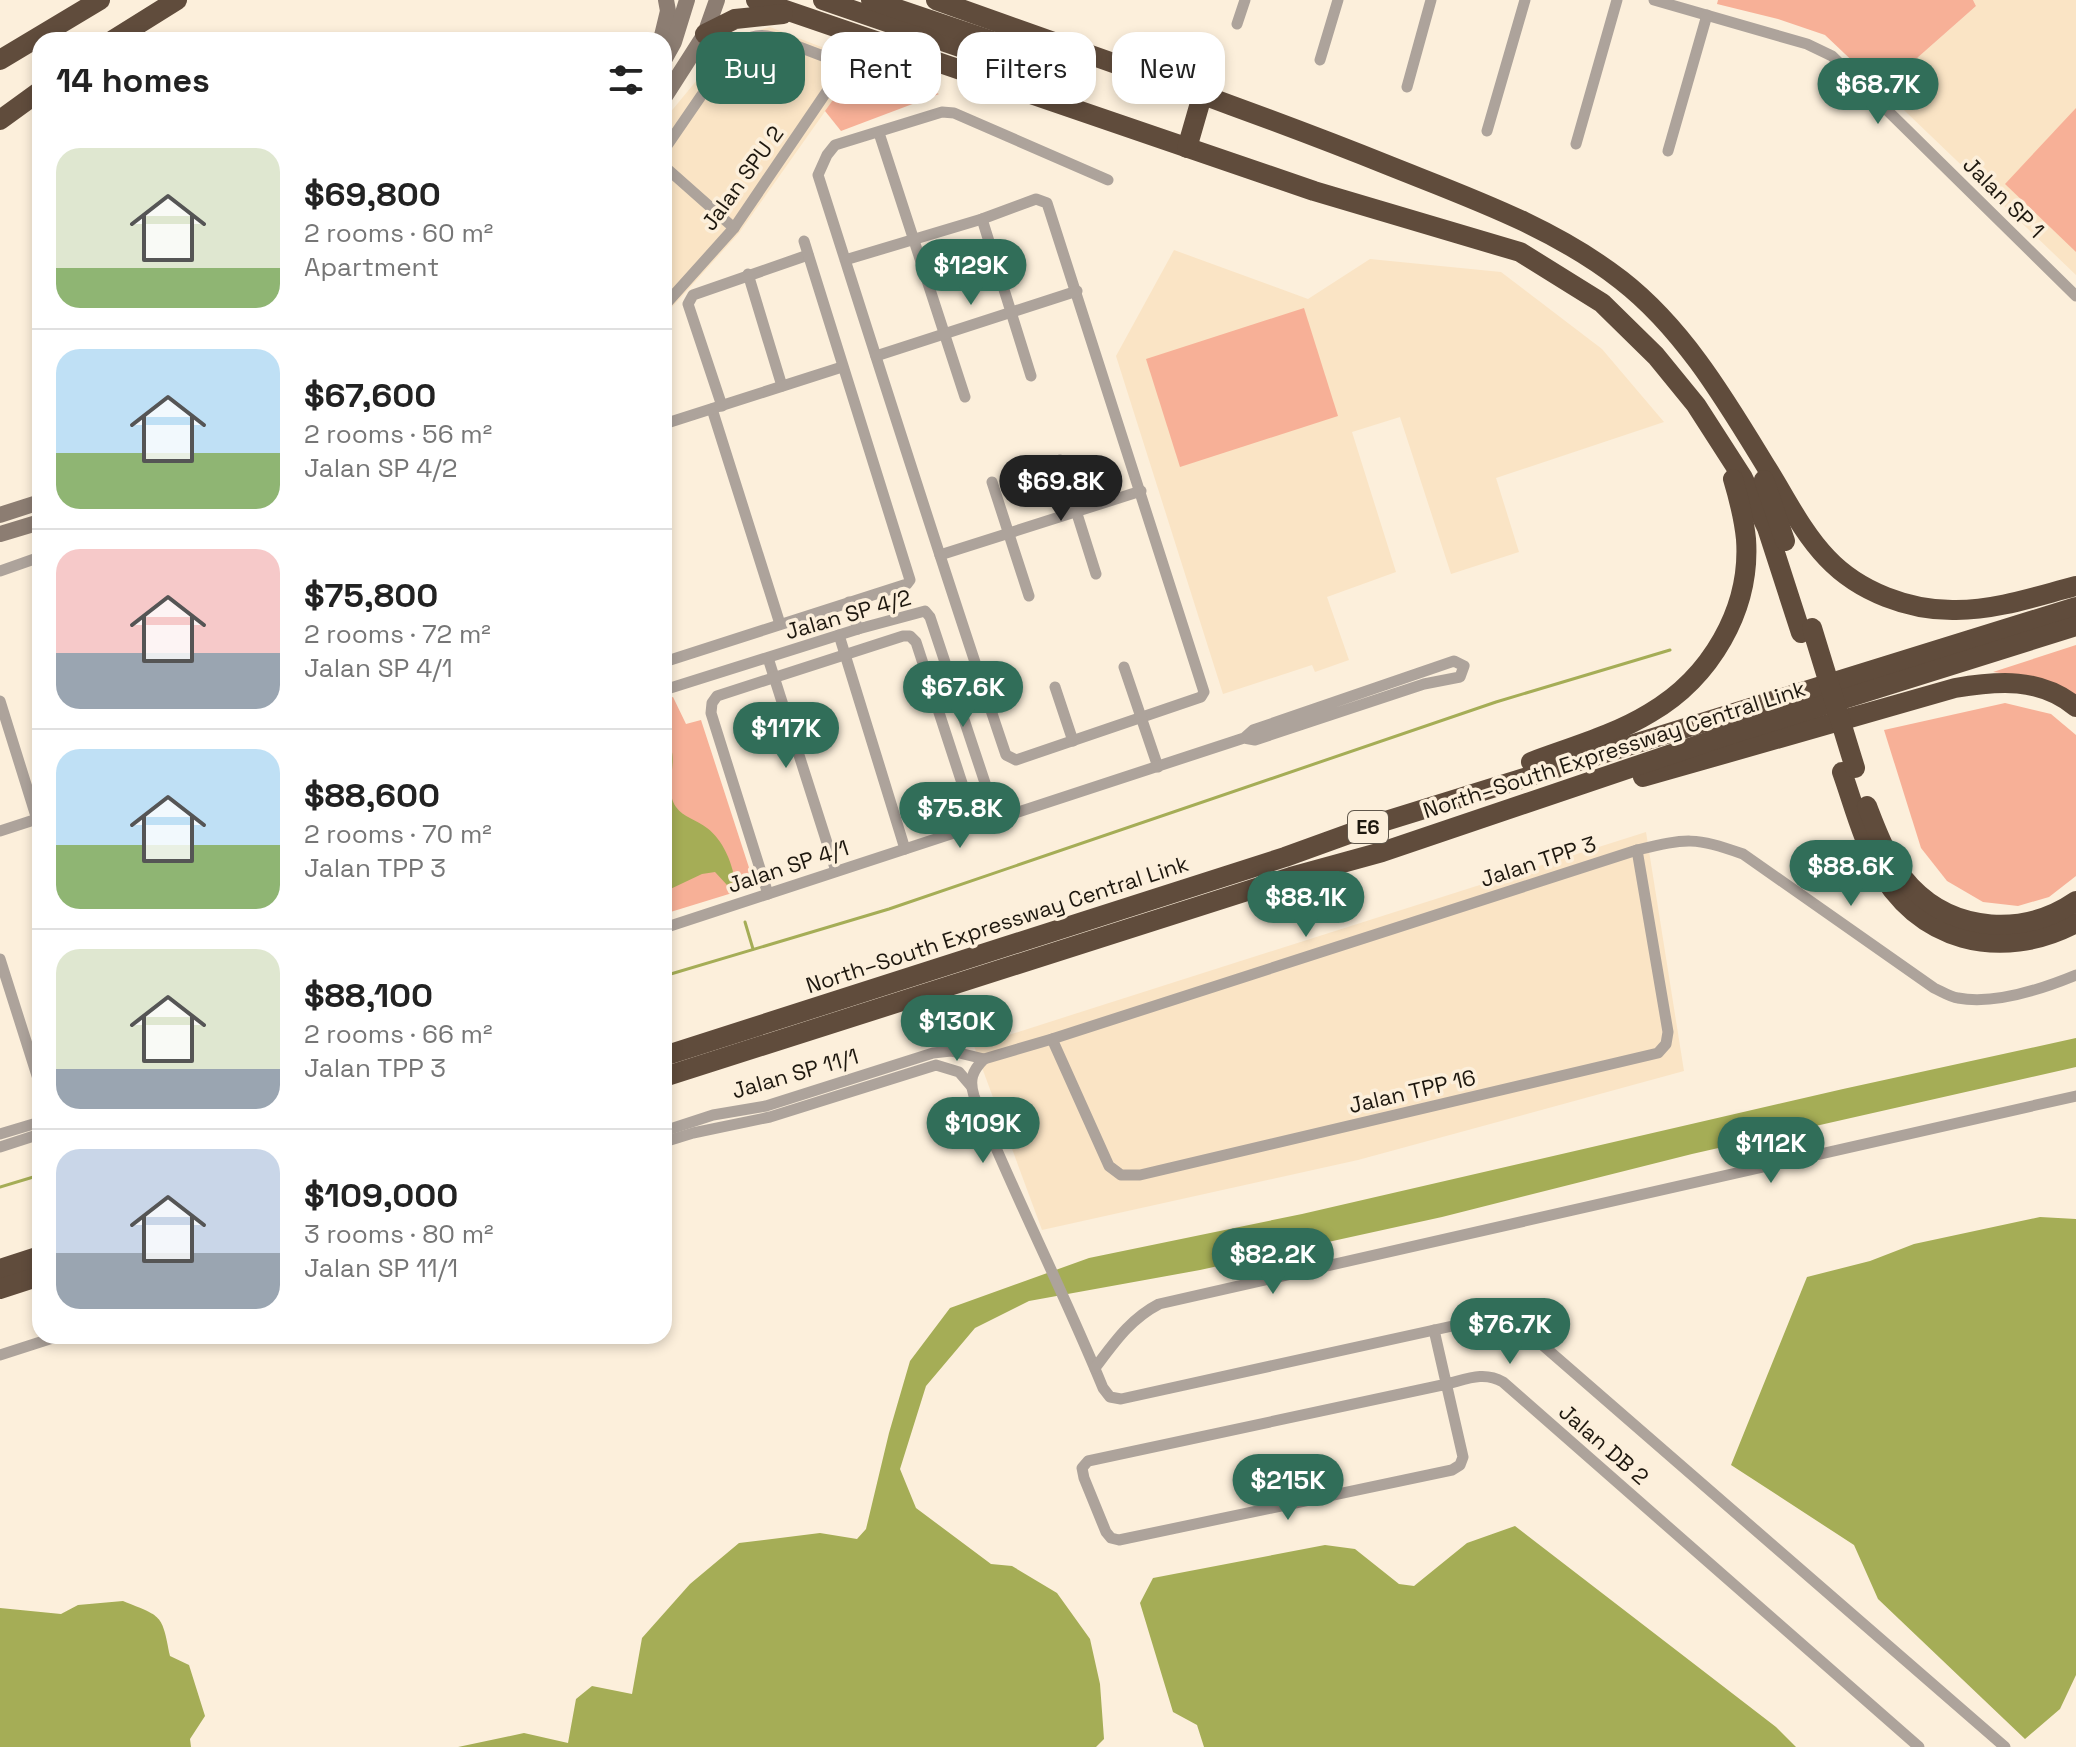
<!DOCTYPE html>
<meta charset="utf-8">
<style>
:root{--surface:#fff;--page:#f6f6f6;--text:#222;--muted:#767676;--line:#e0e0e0;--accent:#316e59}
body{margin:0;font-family:"Space Grotesk",sans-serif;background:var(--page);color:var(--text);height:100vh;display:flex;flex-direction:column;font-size:30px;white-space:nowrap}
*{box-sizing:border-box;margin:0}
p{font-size:26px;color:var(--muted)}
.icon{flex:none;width:44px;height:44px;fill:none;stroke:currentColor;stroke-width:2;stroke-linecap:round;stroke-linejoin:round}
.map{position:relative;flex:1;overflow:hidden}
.panel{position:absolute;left:32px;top:32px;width:640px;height:1312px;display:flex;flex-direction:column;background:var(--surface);border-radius:24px;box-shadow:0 4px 12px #0003}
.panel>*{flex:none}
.hud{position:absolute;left:696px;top:32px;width:760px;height:72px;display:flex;gap:16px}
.price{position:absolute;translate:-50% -68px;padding:0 18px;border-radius:28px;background:var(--accent);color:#fff;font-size:26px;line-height:52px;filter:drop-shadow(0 2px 4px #0008)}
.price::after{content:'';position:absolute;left:50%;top:48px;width:24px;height:18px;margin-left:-12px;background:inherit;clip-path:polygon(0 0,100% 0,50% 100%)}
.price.current{background:#222;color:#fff}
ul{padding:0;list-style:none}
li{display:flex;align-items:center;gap:24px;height:200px;padding:0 24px}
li+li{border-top:2px solid var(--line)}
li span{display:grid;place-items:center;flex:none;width:224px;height:160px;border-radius:24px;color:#555}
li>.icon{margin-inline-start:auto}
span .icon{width:96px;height:96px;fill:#fffc;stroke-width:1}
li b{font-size:34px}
h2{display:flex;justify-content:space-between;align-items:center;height:96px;padding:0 24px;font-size:34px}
.pill{padding:0 28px;border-radius:24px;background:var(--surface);box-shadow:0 4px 12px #0003;font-size:28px;line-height:72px}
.pill.current{background:var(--accent);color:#fff}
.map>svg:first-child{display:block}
.built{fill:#fae4c5}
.green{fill:#f7b097}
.water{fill:#a5ad56}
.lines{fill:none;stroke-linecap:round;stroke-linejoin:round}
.stream{stroke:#a5ad56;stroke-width:3}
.street{stroke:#ada39b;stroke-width:11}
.secondary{stroke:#8c7d72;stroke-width:16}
.highway{stroke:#604c3c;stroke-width:20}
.highway-bridge{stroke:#604c3c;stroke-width:20}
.labels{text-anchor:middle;stroke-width:7;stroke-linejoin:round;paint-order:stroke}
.shield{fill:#fcefdb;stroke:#61584c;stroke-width:2}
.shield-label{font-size:20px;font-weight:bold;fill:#1e180f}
.street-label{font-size:22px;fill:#1e180f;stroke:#fcefdb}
</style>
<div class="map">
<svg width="2076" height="1747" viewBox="0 0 2076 1747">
<rect width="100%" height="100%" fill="#fcefdb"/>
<g class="built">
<path d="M1973 0H2076V275L1882 89 1976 6Z"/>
<path d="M770 27 860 62 739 233 664 316V120L720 52 739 36Z"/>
<path d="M1174 250 1308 299 1370 259 1501 272 1602 349 1664 422 1496 478 1519 552 1451 574 1400 417 1352 432 1396 572 1327 597 1349 660 1315 672 1312 665 1223 694 1116 356Z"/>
<path d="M1646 832 1684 1071 1358 1160 1042 1230 974 1046Z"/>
</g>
<g class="green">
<path d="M1718 0H1973L1976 6 1882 89 1825 35 1778 19 1717 4Z"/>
<path d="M860 62 939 94 841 131 825 111Z"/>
<path d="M2076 108V252L2005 184Z"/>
<path d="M1304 308 1338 416 1180 467 1146 359Z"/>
<path d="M2076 645V695L2037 678 1993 672Z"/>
<path d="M673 697 686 724 701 720 755 886 664 914V700Z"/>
<path d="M2005 703 2051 714 2076 735V876L2049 897 2018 906 1983 902 1947 881 1921 848 1884 730Z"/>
</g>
<g class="water">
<path d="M664 736C684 757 661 785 676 807 683 817 697 820 707 828 723 840 732 862 735 881L727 885 715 872 702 874 664 892Z"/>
<path d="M2076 1038V1067L1692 1154 1442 1217 1200 1270 1029 1301 975 1328 926 1386 900 1469 916 1508 991 1564 1012 1566 1057 1593 1090 1639 1100 1684 1104 1739 1096 1747H458L524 1733 568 1743 576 1699 592 1686 632 1694 642 1638 690 1584 739 1543 820 1533 857 1539 866 1529 889 1433 910 1361 950 1308 1089 1258 1302 1214 1843 1089Z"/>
<path d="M2040 1217 2076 1219V1675L2060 1709 2025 1739 1878 1599 1854 1545 1731 1465 1807 1277 1870 1261 1914 1244Z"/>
<path d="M1515 1526 1776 1727 1796 1747H1204L1197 1725 1173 1712 1140 1603 1153 1578 1325 1545 1355 1549 1399 1584 1414 1586 1467 1543Z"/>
<path d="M123 1601C162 1617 162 1613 170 1656L189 1665 205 1716 190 1739 191 1747H0V1608L61 1614 78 1605Z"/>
</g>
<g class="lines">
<g class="stream">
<path d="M745 922 753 949"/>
<path d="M664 976 889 909 1496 702 1670 650"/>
<path d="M0 1187 40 1175"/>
</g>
<g class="street">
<path d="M1654 0 1807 44 1832 56 2076 296"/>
<path d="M1237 24 1245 0"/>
<path d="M1320 60 1338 0"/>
<path d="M1407 87 1431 0"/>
<path d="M1487 131 1525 0"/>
<path d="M879 133 965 397"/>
<path d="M1576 144 1617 0"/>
<path d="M664 150 734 48C747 37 756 33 773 37L836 61 841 65 840 72 734 228 664 306"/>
<path d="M1668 151 1707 15"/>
<path d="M664 166 734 228"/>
<path d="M982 219 1031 376"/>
<path d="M845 260 982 219 1036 199 1047 203 1204 692 1201 697 1016 760 1006 755C941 563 880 369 818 175L827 155 835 145 942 112 954 113 1108 180"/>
<path d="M748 274 782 386"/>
<path d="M876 356 1077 291"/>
<path d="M722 406 688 304 693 295 808 255"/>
<path d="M712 409 780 624"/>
<path d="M664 424 842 367"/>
<path d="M1060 460 1096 574"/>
<path d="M992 482 1029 596"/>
<path d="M940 555 1141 491"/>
<path d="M0 571 40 557"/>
<path d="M849 602 858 629"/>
<path d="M839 635 905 849"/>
<path d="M768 658 836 871"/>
<path d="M664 662 907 584 910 580 804 241"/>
<path d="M1124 667 1158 767"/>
<path d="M950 678 977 668"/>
<path d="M1055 687 1073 741"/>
<path d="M664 690 858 629 925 611 930 617 997 819"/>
<path d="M0 701 40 829"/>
<path d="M0 831 40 818"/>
<path d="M768 894 711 713 712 703 717 696 903 636H910L916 642 976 826"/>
<path d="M664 928 1244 738 1255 740 1424 684 1460 677 1464 666 1454 661 1253 730 1244 738"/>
<path d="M0 959 40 1085"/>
<path d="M1052 1039 1109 1166 1121 1175H1140L1658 1053 1666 1044 1668 1032 1637 850"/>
<path d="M984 1059C972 1071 969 1080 974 1096 1014 1195 1063 1290 1103 1388L1110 1397 1121 1399 1498 1316 1517 1323 2005 1747"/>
<path d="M664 1131 713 1115 766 1106 933 1053 951 1051 984 1059 1052 1039 1637 850C1688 838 1694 837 1743 854L1934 988C1941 991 1950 997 1958 998 1995 1005 2042 989 2076 975"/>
<path d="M0 1134 40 1122"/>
<path d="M664 1142 693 1133 770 1117 936 1065 959 1072 971 1086"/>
<path d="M0 1147 40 1134"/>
<path d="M1434 1330 1463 1457 1460 1465 1452 1470 1119 1540 1111 1538 1106 1532 1084 1478 1082 1468 1088 1461 1447 1384C1467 1379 1484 1371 1503 1382L1919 1747"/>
<path d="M0 1355 59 1336"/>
<path d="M1095 1368C1114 1343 1130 1319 1159 1304L2076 1096"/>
</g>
<g class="secondary">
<path d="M661 40 668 11 666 0"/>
<path d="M664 60 674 42 687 0"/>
<path d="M664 98 705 34 717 0"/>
<path d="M0 515 40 502"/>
<path d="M0 534 40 522"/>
</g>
<g class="highway">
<path d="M756 0 1314 191 1520 252 1602 303 1656 356 1696 405 1743 478 1767 528 1801 633"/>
<path d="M823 0 989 57 1041 88"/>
<path d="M871 0 995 42 1052 51"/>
<path d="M936 0C1088 55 1241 106 1390 166 1470 198 1553 227 1621 280 1684 329 1726 401 1767 468 1786 498 1802 532 1827 558 1859 592 1910 611 1956 610 1997 610 2037 596 2076 586"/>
<path d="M705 34 735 19 783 14"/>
<path d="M113 40 177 0"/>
<path d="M0 60 100 0"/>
<path d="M0 120 40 91"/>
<path d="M1187 148 1202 96"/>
<path d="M1764 480 1785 541"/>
<path d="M1531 762C1571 747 1614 735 1650 713 1710 678 1751 610 1746 539 1744 519 1739 499 1733 479"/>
<path d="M1842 772C1853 803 1861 835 1876 864 1916 942 2001 963 2076 923"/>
<path d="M1643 777 1955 688C1997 681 2040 677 2076 707"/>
<path d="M1867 806C1878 835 1889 864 1911 887 1955 933 2025 936 2076 901"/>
<path d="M664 1056 1285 857 1379 823 2076 607"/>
<path d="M664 1077 1291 877 1382 852 1719 738 2076 626"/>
<path d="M0 1269 40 1256"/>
<path d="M0 1289 40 1276"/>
</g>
<path class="highway-bridge" d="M1812 628 1855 768"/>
</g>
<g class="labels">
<rect class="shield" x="1348" y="811" width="40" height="32" rx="6"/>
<g class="shield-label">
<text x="1368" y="834">E6</text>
</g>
<g class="street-label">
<text transform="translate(742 178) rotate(-54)" y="8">Jalan SPU 2</text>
<text transform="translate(2004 197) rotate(45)" y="8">Jalan SP 1</text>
<text transform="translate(848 614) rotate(-16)" y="8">Jalan SP 4/2</text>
<text transform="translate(1614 749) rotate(-18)" y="8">North–South Expressway Central Link</text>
<text transform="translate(1538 861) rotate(-18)" y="8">Jalan TPP 3</text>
<text transform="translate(788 866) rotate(-18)" y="8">Jalan SP 4/1</text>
<text transform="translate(997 924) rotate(-18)" y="8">North–South Expressway Central Link</text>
<text transform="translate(795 1073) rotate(-16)" y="8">Jalan SP 11/1</text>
<text transform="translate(1412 1091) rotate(-13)" y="8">Jalan TPP 16</text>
<text transform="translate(1604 1444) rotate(41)" y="8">Jalan DB 2</text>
</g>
</g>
</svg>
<b class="price" style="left:1878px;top:126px">$68.7K</b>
<b class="price" style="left:971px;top:307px">$129K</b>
<b class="price current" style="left:1061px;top:523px">$69.8K</b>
<b class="price" style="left:963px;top:729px">$67.6K</b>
<b class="price" style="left:786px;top:770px">$117K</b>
<b class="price" style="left:960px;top:850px">$75.8K</b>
<b class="price" style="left:1851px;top:908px">$88.6K</b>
<b class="price" style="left:1306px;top:939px">$88.1K</b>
<b class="price" style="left:957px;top:1063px">$130K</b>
<b class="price" style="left:983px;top:1165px">$109K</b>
<b class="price" style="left:1771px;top:1185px">$112K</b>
<b class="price" style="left:1273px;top:1296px">$82.2K</b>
<b class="price" style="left:1510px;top:1366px">$76.7K</b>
<b class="price" style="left:1288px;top:1522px">$215K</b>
<div class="hud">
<a class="pill current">Buy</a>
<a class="pill">Rent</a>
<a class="pill">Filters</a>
<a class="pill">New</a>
</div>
<section class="panel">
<h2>14 homes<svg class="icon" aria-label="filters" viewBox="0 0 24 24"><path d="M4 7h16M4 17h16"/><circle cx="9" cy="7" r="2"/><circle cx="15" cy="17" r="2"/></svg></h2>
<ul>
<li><span style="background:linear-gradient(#dfe7d0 75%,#8fb573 0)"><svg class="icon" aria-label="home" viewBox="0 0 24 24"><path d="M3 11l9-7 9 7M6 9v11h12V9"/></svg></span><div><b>$69,800</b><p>2 rooms · 60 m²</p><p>Apartment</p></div></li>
<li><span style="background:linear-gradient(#bfe0f5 65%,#8fb573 0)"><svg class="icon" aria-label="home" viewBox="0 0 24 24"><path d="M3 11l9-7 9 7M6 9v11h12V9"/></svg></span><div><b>$67,600</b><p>2 rooms · 56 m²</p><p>Jalan SP 4/2</p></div></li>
<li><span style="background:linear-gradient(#f6c9c9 65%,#9aa5b1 0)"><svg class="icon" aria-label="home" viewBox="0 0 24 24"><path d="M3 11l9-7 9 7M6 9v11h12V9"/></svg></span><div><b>$75,800</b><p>2 rooms · 72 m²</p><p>Jalan SP 4/1</p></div></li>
<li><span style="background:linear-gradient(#bfe0f5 60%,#8fb573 0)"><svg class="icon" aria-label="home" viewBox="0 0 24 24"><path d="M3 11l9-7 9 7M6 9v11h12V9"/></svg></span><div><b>$88,600</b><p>2 rooms · 70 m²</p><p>Jalan TPP 3</p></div></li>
<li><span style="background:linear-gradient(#dfe7d0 75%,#9aa5b1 0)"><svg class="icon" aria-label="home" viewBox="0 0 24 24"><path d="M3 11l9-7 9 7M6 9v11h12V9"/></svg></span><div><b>$88,100</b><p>2 rooms · 66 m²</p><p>Jalan TPP 3</p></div></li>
<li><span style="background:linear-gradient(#c9d6e8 65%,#9aa5b1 0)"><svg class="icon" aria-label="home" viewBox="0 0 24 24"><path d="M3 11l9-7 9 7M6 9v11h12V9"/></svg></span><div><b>$109,000</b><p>3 rooms · 80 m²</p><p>Jalan SP 11/1</p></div></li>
</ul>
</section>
</div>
